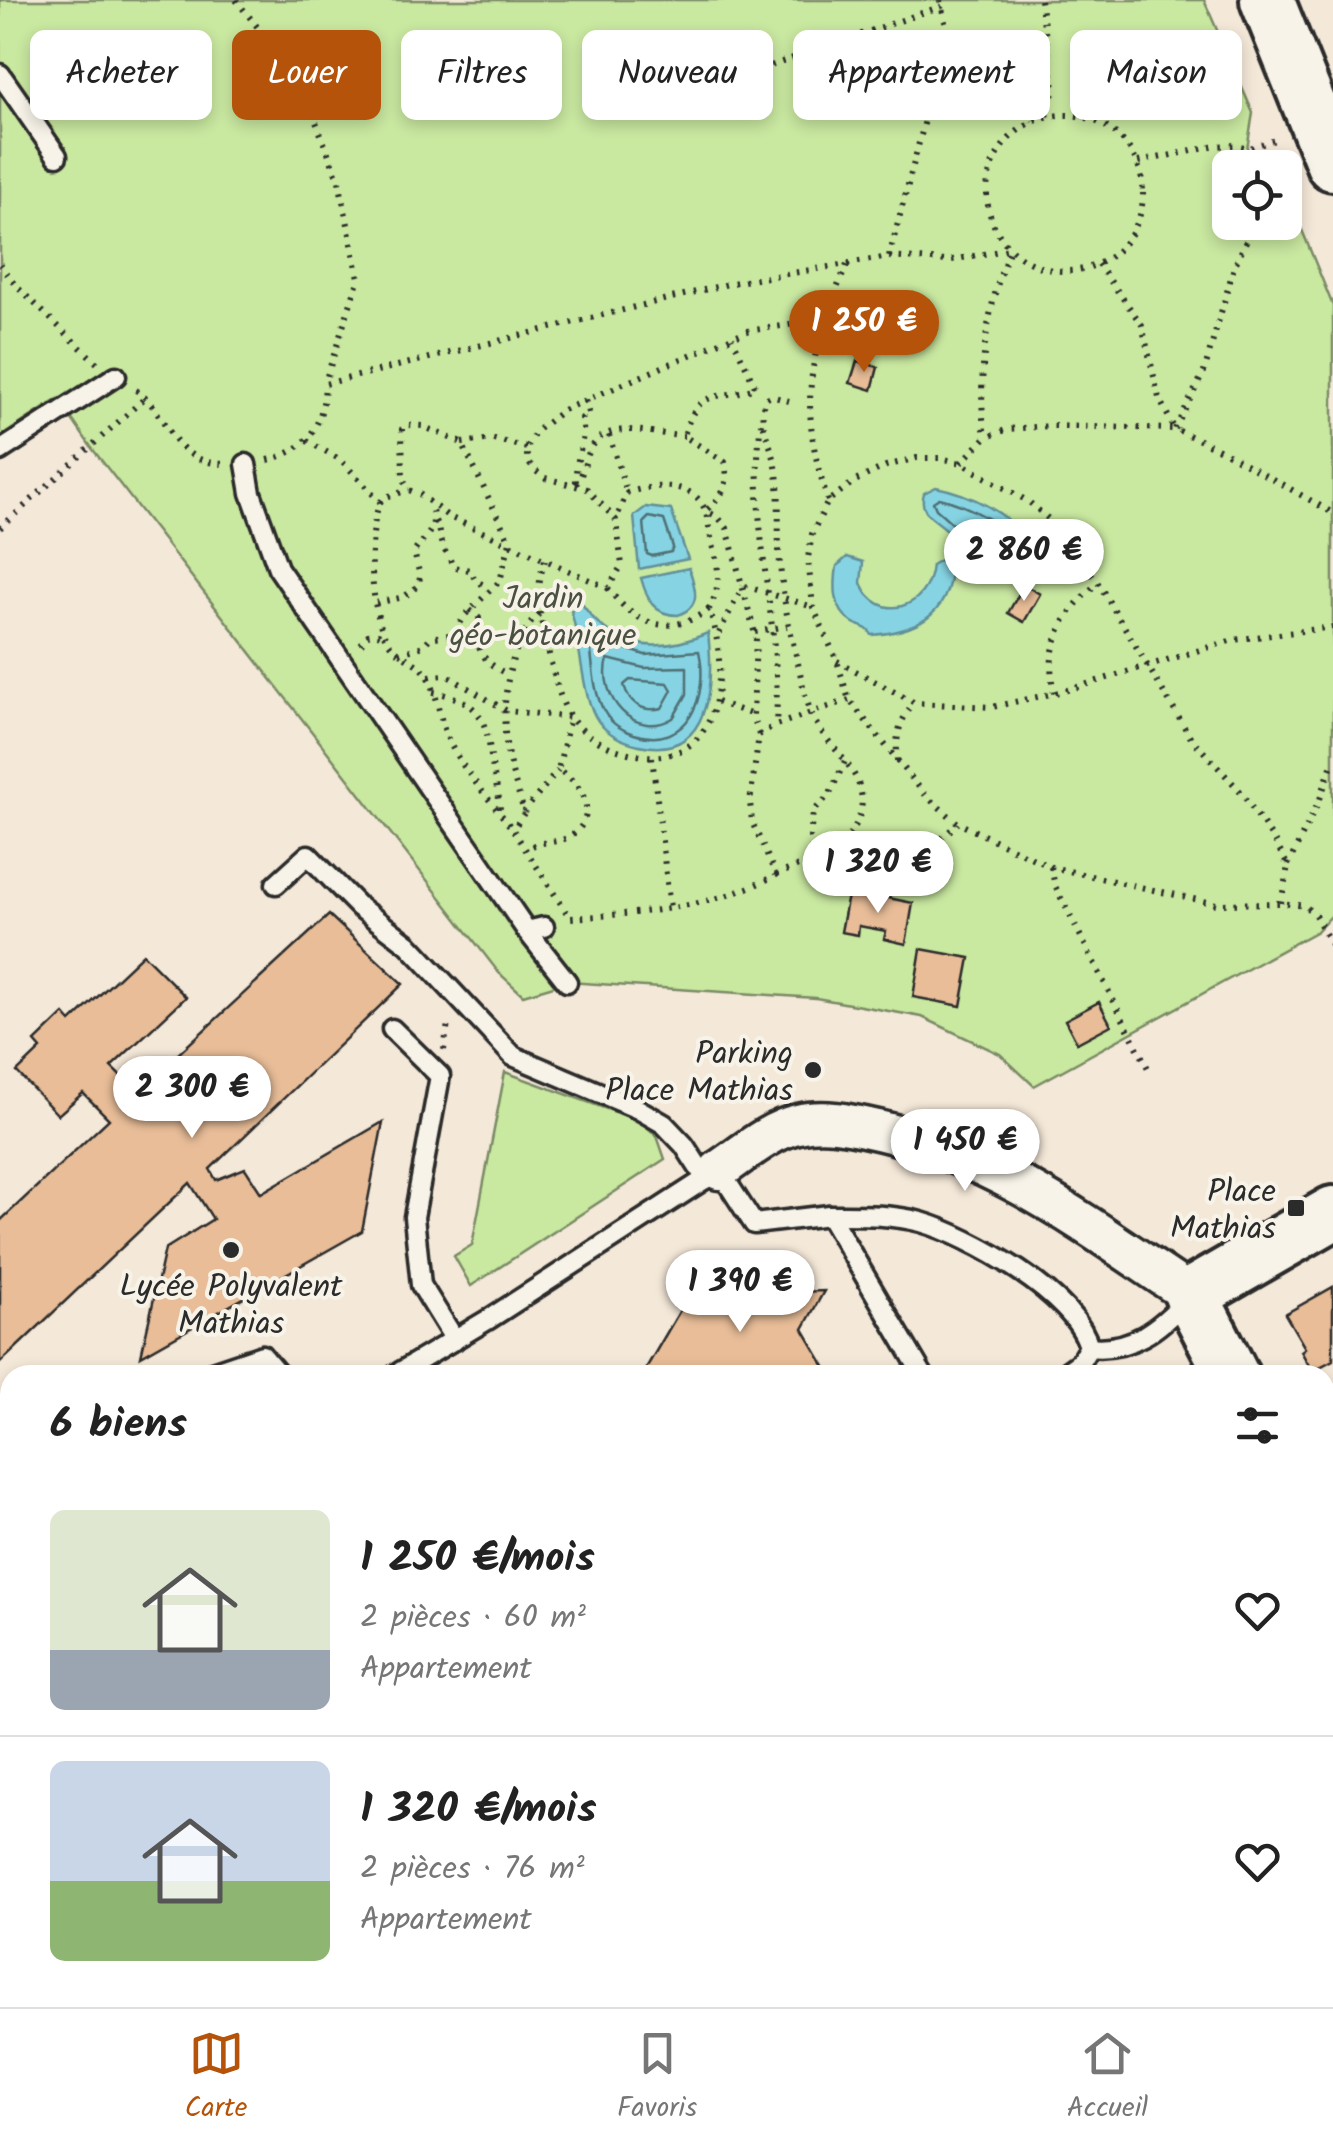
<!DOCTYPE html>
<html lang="fr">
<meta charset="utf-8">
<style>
:root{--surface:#fff;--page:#f6f6f6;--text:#222;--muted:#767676;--line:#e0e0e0;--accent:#b45309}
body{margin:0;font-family:Kalam,sans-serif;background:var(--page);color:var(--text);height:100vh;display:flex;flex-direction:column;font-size:38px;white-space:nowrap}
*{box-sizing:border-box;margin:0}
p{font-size:32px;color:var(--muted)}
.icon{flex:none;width:55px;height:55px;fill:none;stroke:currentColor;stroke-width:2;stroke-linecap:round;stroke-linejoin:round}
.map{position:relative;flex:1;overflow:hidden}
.sheet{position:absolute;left:0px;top:1365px;width:1335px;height:642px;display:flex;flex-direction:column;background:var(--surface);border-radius:30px 30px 0 0;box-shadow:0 5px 15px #0003}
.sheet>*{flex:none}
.hud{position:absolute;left:30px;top:30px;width:1275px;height:90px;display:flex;gap:20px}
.tools{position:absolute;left:1212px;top:150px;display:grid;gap:20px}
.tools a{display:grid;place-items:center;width:90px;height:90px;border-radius:15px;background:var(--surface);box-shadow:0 5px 15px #0003;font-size:50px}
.price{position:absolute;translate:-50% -85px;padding:0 22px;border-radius:35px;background:#fff;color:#222;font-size:32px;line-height:65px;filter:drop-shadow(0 2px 5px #0008)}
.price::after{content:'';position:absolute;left:50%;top:60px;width:30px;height:22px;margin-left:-15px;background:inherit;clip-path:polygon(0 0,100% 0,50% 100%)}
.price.active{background:var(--accent);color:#fff}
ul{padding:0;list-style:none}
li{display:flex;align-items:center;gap:30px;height:250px;padding:0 50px}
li+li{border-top:2px solid var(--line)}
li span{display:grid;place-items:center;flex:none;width:280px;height:200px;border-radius:15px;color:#555}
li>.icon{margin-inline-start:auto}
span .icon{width:120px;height:120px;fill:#fffc;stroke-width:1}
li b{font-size:42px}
h2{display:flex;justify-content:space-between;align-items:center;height:120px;padding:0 50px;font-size:42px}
.pill{padding:0 35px;border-radius:15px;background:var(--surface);box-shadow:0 5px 15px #0003;font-size:35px;line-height:90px}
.pill.active{background:var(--accent);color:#fff}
.tabs{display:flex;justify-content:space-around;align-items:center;height:140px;border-top:2px solid var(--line);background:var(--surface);font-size:28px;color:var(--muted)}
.tabs a{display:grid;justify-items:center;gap:5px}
.tabs .active{color:var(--accent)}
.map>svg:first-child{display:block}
.green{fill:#c9e8a0;stroke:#7a8a66;stroke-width:2.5}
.water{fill:#86d4e3;stroke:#629099;stroke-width:2.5}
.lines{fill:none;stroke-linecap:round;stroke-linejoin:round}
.shore{stroke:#4f6f75;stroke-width:2.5}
.building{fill:#e8bd98;stroke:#2b2b2b;stroke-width:2.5}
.lane-casing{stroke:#2b2b2b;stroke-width:25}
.street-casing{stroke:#2b2b2b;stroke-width:45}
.secondary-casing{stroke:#2b2b2b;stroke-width:60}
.path{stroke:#2b2b2b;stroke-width:6;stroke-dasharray:2.5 8;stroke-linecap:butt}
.lane{stroke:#f7f3e8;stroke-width:18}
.street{stroke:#f7f3e8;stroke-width:38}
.secondary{stroke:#f7f3e8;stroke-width:52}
.poi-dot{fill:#2b2b2b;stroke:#f7f3e8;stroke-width:4}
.labels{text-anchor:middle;stroke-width:8;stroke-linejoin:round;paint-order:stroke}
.park-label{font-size:32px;fill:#4b5142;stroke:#f7f3e8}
.poi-label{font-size:32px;fill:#2b2b2b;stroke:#f7f3e8;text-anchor:end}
</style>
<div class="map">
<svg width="1333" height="2007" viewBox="0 0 1333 2007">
<rect width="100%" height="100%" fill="#f4e8d8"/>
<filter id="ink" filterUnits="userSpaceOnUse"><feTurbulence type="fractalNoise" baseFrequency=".01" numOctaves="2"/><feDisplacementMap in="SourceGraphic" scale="20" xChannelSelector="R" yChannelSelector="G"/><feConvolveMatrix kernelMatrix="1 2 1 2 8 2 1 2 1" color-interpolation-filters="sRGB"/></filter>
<g filter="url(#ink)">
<g class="green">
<path d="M0 0H1204L1253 113 1247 149 1255 167 1230 168V222H1285V204L1291 203 1333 306V914L1317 931 1034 1086 1000 1054 922 1017 816 998 567 982 523 995 499 973 91 447 58 399 0 437Z"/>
<path d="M505 1072 640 1121 657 1136 665 1159 471 1286 454 1256 472 1245Z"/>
<path d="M10 1452V1575L0 1558V1455Z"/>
<path d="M0 1610 10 1627V1906L0 1911Z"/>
</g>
<g class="water">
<path d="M936 487C971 494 1008 513 1029 541L1026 556C1000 574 966 551 948 531 935 518 918 514 924 493Z"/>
<path d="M646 507 671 510 688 559 639 569 634 516Z"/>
<path d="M847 557 863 562 861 583C878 623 928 611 932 565L944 558 951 568C949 618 912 632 872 635 867 626 861 628 852 622 833 610 834 586 837 566Z"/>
<path d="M689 568C696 589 702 606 678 615 653 615 647 599 641 578Z"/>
<path d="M582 604C614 651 659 654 708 633 714 683 711 761 639 745 621 741 604 733 595 716 581 689 581 643 571 611Z"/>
</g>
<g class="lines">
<g class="shore">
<path d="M939 498C961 503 1014 526 1018 549 989 566 956 525 936 509L933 502Z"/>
<path d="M649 517 664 520 673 547 671 552 652 556 647 554 644 522Z"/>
<path d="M593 638 645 655 699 651C709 695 689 751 634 734 622 730 610 723 604 711 593 691 593 665 590 643Z"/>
<path d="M608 659 644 668 687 667V694L673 718C635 741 597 697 608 659Z"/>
<path d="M630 680 668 683 672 690 662 708C642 713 629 703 624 685Z"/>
</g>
</g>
<g class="building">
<path d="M857 361 878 367 872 390 850 383Z"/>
<path d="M1024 585 1040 594 1024 622 1008 613Z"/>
<path d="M849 890 913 903 906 944 884 939 886 931 859 926 858 935 841 932Z"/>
<path d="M329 915 403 984 210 1169 216 1180 245 1168 261 1193 383 1122 362 1231 141 1356 165 1249 213 1219 190 1183 0 1363V1221L109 1119 83 1093 58 1115 17 1072 41 1049 35 1042 64 1014 71 1022 143 954 186 997 111 1067 137 1092Z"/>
<path d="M921 949 970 958 961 1006 913 997Z"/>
<path d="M1099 1002 1111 1025 1077 1043 1065 1020Z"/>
<path d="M757 1285 760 1293 824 1291 803 1329 830 1375H642L693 1288Z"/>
<path d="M1333 1287V1360L1312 1371 1301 1351 1305 1348 1285 1314Z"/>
<path d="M1325 1821 1333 1835V1878L1325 1861Z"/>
<path d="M10 1961V1998H85L69 2007H0V1967Z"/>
<path d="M90 1998H282L287 2006 96 2007Z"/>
<path d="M601 1998H665L670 2007H606Z"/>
<path d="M665 1998H680L685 2007H670Z"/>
<path d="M726 1998H776L779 2002 770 2007H709Z"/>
<path d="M959 1998H972L978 2007H942Z"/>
<path d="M972 1998H1031L1037 2007H978Z"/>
<path d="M1031 1998H1065L1049 2007H1037Z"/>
<path d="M1133 1998H1156L1162 2007H1129L1126 2002Z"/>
<path d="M1305 1998H1324L1327 2007H1297L1295 2002Z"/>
</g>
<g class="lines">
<defs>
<g id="lane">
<path d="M0 74 57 156"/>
<path d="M0 451 116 376"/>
<path d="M246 464 251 493 278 568 527 931 544 927"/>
<path d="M276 884 308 855 358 906 408 944 513 1056 638 1109 664 1124 684 1145 706 1179"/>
<path d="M527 931 567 982"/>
<path d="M392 1029 440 1076 414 1217 421 1285 455 1340"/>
<path d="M829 1215C859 1215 891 1214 921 1222 970 1236 1076 1295 1089 1347L1080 1362 1062 1375"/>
<path d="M1089 1347C1131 1352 1160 1328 1187 1299"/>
<path d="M203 1375 262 1355 279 1375"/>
<path d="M395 1375 489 1319 719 1170 754 1224 829 1215 923 1375"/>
<path d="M0 1442 10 1438"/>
<path d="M0 1578 10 1595"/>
<path d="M1325 1892 1333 1923"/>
<path d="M0 1925 10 1919"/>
<path d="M387 2007 404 1998"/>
</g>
<path id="street" d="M719 1170C743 1154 770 1130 798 1124 826 1117 855 1125 882 1131 1002 1159 1090 1228 1191 1295"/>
<g id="secondary">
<path d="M1267 0 1333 164"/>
<path d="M1232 1375 1191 1295 1333 1213"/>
<path d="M1325 1489 1333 1504"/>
<path d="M1325 1552 1333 1568"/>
<path d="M1325 1691 1333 1684"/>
<path d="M821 2007 837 1998"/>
</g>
</defs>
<use href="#lane" class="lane-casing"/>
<use href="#street" class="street-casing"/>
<use href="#secondary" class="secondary-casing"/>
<g class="path">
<path d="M236 0 285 62 313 114 339 181 359 278 325 382"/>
<path d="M940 0 950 44 1017 103 1031 122"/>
<path d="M1040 0 1054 88 1047 117"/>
<path d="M702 90 942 6 947 0"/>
<circle cx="1065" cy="193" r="78"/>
<path d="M1138 162 1216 146 1234 145 1247 149 1278 139"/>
<path d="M889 257 936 78 950 44"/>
<path d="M0 264 15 285 97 363"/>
<path d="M1098 264 1142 325 1159 398 1174 428"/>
<path d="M136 390C171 415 169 463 226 464"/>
<path d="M761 423C747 527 782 622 776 725"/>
<path d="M1175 429 1204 372 1234 267 1255 222"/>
<path d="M609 435 627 493"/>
<path d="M307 441 341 460 380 502C367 533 369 616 389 643 400 658 421 662 429 678 438 696 439 718 447 737 462 771 491 800 513 830"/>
<path d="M462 443 493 439 527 448"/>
<path d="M268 460C310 450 323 424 325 384L732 283 889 257 947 261 1010 249C986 307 977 376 985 438"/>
<path d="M961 463 985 438 1008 429 1051 426 1175 429 1219 449 1333 513"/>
<path d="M576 482C574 460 587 440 582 418L589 413 586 399"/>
<path d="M576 484C585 472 584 459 592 447 609 417 658 436 684 436"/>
<path d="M828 501C797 406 808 354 847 265"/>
<path d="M380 502 386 497 409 490"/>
<path d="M435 521C440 529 438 534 441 542 443 550 450 557 453 567L470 570 476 581 484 585 485 591"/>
<path d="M0 528 146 397"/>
<path d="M545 560C534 591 540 619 548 650 553 671 558 696 569 715 579 731 601 745 618 750 717 783 734 680 709 609 722 585 719 566 712 541 709 531 708 519 705 510 693 479 651 485 627 493L616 519"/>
<path d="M745 586 813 607"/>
<path d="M608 588C634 625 670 638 709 609"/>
<path d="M376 603 404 597 419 585 420 576 414 552C426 535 438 530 431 506"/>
<path d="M470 610 479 618C472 647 483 663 509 675"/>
<path d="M539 614C507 644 500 708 507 750 510 771 519 792 524 813L513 830 570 918C642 913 711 909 776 875L752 822 750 802 759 735 753 715 756 638 727 528 718 517 706 511C723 495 730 486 725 462L684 436C698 387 713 401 756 388L732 337"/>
<path d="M755 632 787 626"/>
<path d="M719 633 743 586"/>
<path d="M361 644 368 635 378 634 386 638"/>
<path d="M399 654 423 646 430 638 455 634 464 616 500 581 510 542 462 443 422 426 408 425 402 429 403 478 409 490 421 495 449 517 608 588 622 565 616 520 587 489 545 478 533 469 527 460V448L535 432 563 410 732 337 747 331 823 320"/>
<path d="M837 661 915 703 992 707 1064 691 1233 640 1333 627"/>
<path d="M429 676 446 675 507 711 570 717 558 770C582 782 600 815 572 835 558 845 541 839 526 849"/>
<path d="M433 692C482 701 486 719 492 764 494 780 500 795 500 811"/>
<path d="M1054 693C1044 647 1063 612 1098 583"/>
<path d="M717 702 753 715"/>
<path d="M759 735 776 725 849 700"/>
<path d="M652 757 670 908"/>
<path d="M897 761C896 737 898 721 915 703"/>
<path d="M524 812 558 770"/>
<path d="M814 859 810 837 813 812 830 794 845 761"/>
<path d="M1288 865 1320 799 1333 761"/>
<path d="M1051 867 1055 886 1151 1074"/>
<path d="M865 872 877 879H898L958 823"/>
<path d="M776 875C805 863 851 849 860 814 871 772 826 749 812 715 804 696 801 675 796 655 787 619 781 587 779 550 778 524 780 498 777 473 774 444 756 428 765 399L771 396 789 401"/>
<path d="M1281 903 1288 866 1274 840 1241 792 1191 738 1098 583 1059 528 1029 502 961 463 941 458H917L886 466 855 481 828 501 812 534 808 558 813 607 837 661 849 700 927 797 958 823 1051 867 1216 904 1281 903 1305 906 1315 915 1333 948"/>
<path d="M444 1050 448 1023"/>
</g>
<use href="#lane" class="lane"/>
<use href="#street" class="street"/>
<use href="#secondary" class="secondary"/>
</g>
</g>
<g class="poi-dot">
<circle cx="813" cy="1070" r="10"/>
<rect x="1286" y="1198" width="20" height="20" rx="5"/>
<circle cx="231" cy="1250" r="10"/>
</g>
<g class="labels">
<g class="park-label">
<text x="543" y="608">Jardin<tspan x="543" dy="37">géo-botanique</tspan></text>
</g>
<g class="poi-label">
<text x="793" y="1063">Parking<tspan x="793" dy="37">Place Mathias</tspan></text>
<text x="1276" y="1201">Place<tspan x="1276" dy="37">Mathias</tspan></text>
<text x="231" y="1296" text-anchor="middle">Lycée Polyvalent<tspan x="231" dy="37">Mathias</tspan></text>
</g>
</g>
</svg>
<div class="tools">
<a><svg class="icon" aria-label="locate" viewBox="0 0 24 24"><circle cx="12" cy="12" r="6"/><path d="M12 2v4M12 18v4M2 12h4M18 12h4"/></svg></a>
</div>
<b class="price active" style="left:864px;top:375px">1 250 €</b>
<b class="price" style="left:1024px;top:604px">2 860 €</b>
<b class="price" style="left:878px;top:916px">1 320 €</b>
<b class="price" style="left:192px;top:1141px">2 300 €</b>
<b class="price" style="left:965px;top:1194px">1 450 €</b>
<b class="price" style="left:740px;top:1335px">1 390 €</b>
<div class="hud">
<a class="pill">Acheter</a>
<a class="pill active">Louer</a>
<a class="pill">Filtres</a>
<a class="pill">Nouveau</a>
<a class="pill">Appartement</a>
<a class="pill">Maison</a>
</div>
<section class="sheet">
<h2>6 biens<svg class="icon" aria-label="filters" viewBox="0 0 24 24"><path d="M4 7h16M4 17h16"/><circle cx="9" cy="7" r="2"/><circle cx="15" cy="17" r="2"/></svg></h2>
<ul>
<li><span style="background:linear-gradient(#dfe7d0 70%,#9aa5b1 0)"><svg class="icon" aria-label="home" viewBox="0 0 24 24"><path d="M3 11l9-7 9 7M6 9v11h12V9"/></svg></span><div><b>1 250 €/mois</b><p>2 pièces · 60 m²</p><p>Appartement</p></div><svg class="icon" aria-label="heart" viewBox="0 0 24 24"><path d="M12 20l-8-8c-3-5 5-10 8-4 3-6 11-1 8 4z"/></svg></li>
<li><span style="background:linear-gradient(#c9d6e8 60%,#8fb573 0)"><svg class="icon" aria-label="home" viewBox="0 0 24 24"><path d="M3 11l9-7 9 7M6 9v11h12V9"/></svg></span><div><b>1 320 €/mois</b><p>2 pièces · 76 m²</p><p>Appartement</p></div><svg class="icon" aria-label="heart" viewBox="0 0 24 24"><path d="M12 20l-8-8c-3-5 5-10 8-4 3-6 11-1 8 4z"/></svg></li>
</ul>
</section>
</div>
<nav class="tabs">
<a class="active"><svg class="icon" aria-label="map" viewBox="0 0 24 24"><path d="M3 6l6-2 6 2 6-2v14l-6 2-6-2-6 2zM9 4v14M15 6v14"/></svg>Carte</a>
<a><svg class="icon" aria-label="saved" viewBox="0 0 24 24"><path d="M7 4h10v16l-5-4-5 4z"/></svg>Favoris</a>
<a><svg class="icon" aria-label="home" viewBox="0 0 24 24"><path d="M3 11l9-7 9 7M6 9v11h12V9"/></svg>Accueil</a>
</nav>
